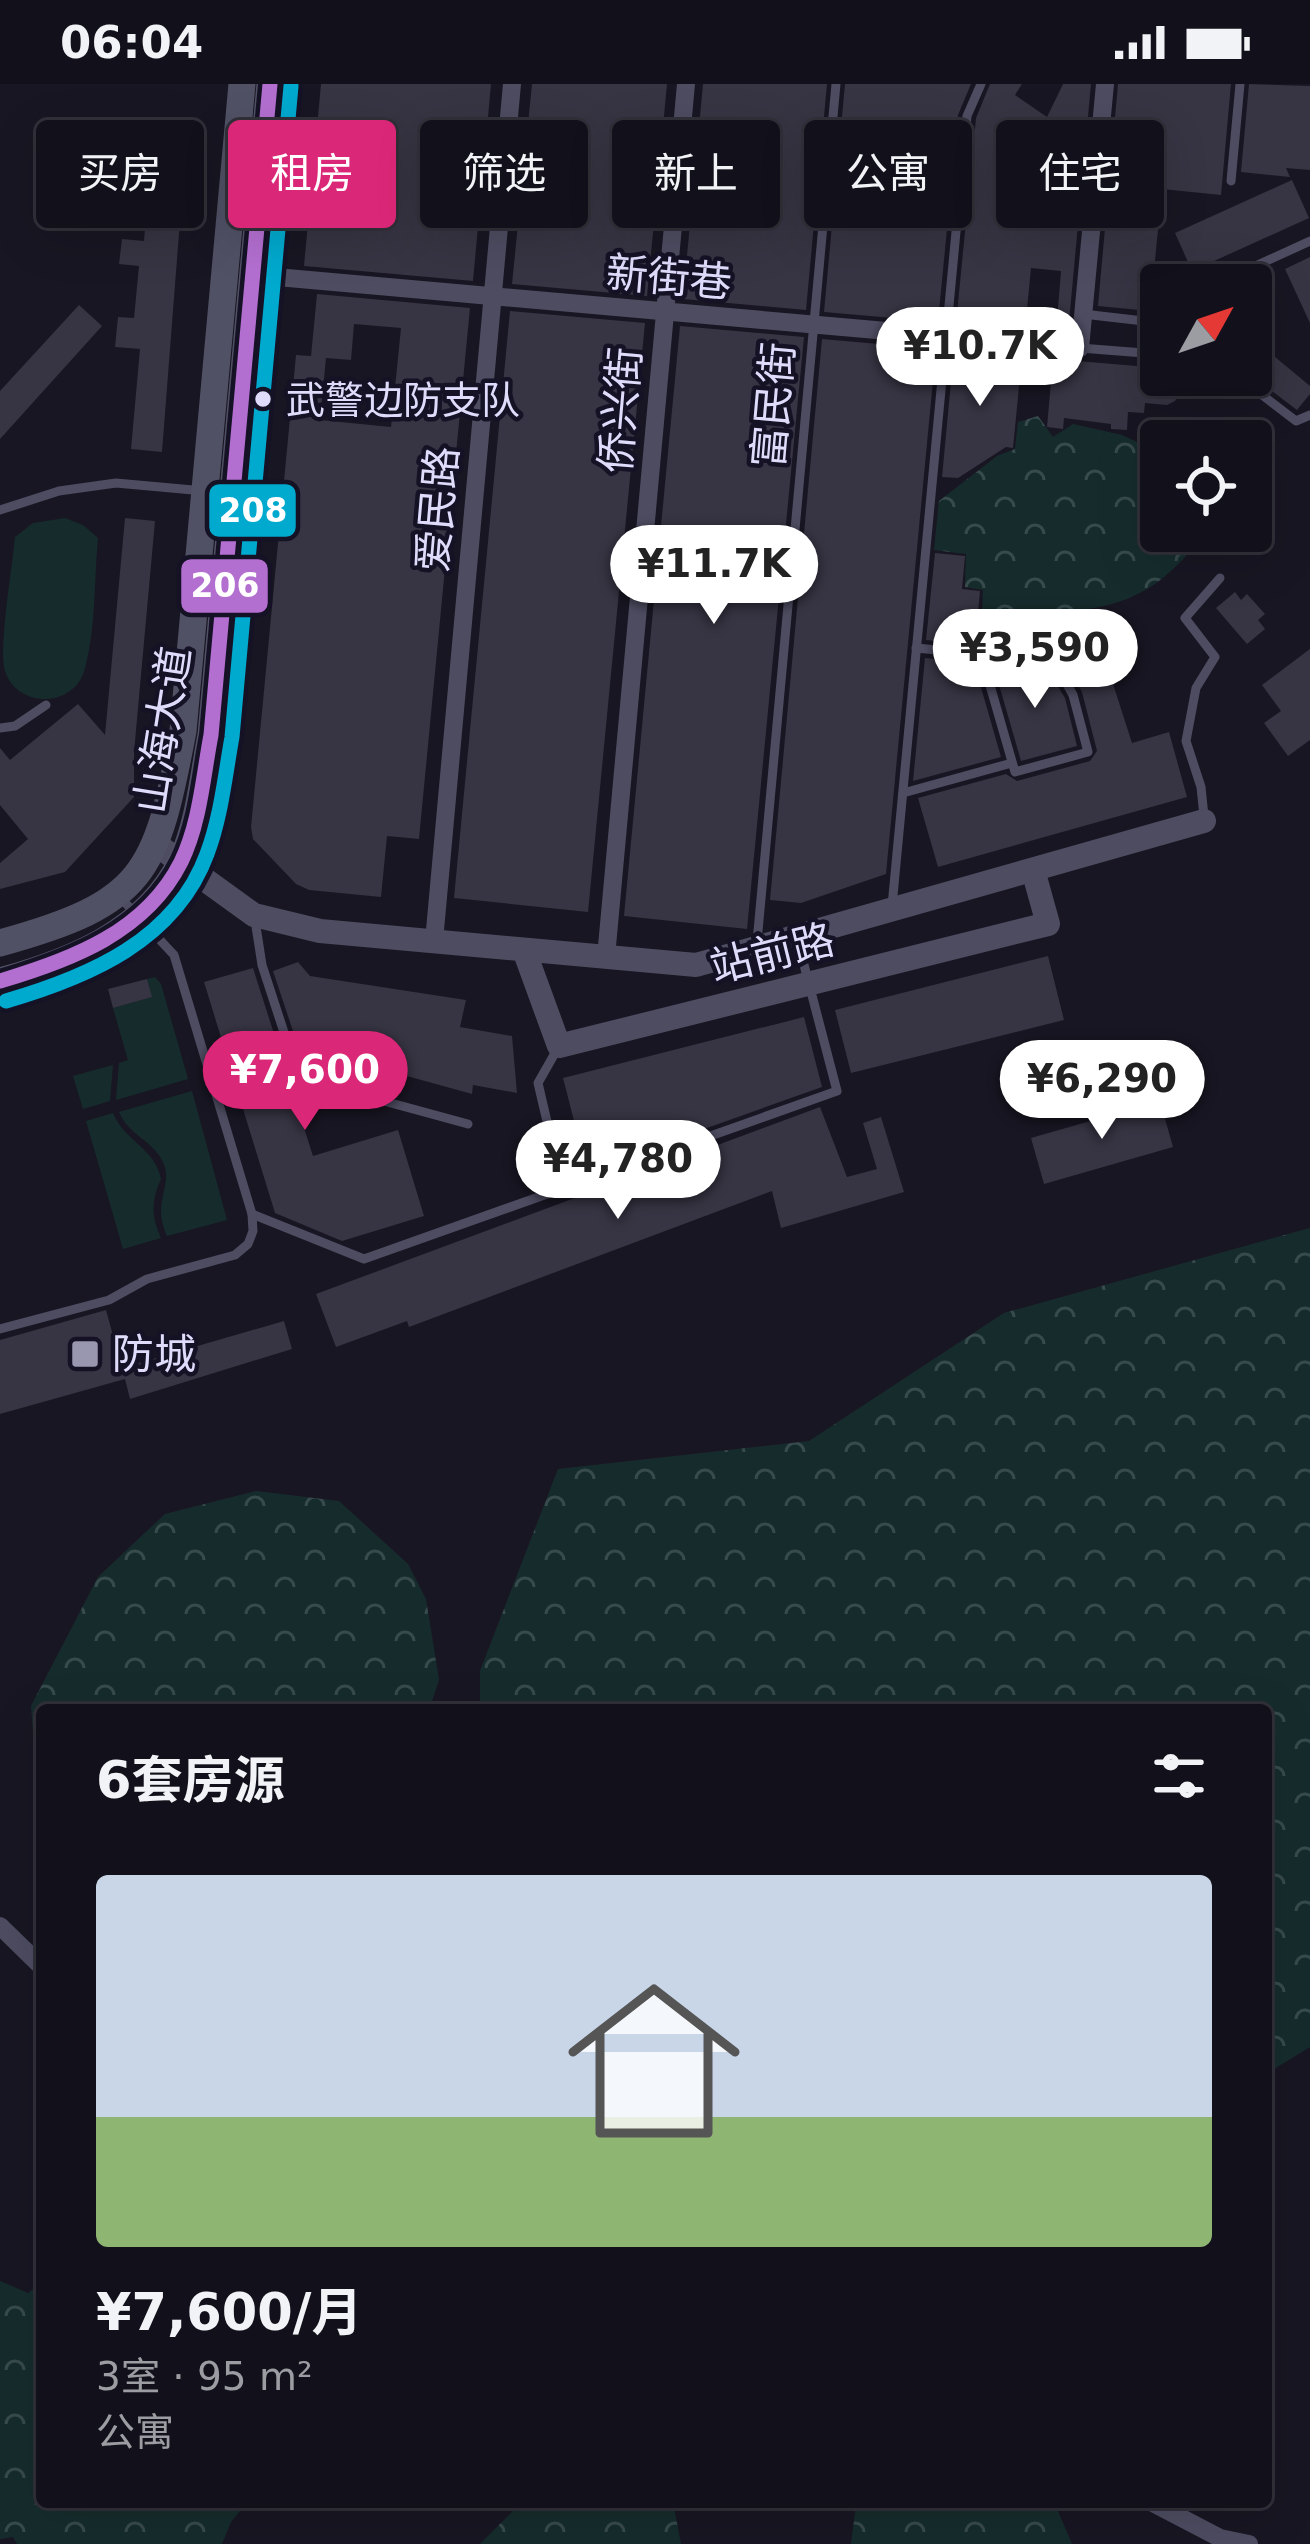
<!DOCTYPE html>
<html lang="zh">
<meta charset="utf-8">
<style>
:root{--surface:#12101a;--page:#1b1923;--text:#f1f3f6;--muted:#9c9da2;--line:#313039;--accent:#db2777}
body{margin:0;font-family:"DejaVu Sans","Noto Sans SC",sans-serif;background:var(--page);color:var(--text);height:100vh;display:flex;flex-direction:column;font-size:45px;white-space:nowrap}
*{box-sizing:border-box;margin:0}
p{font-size:39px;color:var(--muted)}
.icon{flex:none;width:66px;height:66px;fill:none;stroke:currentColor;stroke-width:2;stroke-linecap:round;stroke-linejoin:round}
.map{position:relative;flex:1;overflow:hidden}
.details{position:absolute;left:36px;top:1620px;width:1236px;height:804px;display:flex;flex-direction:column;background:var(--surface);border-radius:12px;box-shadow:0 12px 48px #0002,0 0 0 3px var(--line)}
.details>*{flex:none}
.banner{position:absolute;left:36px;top:36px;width:1239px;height:108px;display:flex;gap:24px}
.needle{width:78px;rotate:50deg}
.buttons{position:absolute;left:1140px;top:180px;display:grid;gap:24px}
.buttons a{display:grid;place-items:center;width:132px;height:132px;border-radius:12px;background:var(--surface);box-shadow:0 12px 48px #0002,0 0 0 3px var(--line);font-size:60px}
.price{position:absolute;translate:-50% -102px;padding:0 27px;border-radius:42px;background:#fff;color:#222;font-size:39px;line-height:78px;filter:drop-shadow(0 3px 6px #0008)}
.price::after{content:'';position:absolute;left:50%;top:72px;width:36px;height:27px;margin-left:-18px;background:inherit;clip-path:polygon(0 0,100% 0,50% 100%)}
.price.current{background:var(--accent);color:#fff}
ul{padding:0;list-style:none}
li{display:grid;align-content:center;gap:24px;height:636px;padding:0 60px}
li+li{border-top:3px solid var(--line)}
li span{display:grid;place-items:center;height:372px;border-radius:12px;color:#555}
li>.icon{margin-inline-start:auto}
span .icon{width:216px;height:216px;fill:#fffc;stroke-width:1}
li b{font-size:51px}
h2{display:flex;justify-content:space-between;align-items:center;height:144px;padding:0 60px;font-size:51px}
.pill{padding:0 42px;border-radius:12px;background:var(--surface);box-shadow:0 12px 48px #0002,0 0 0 3px var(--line);font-size:42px;line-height:108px}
.pill.current{background:var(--accent);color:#fff}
.status{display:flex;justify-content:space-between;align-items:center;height:84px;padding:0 60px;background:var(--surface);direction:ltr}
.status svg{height:33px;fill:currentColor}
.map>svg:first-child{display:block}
.green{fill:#162c2c}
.forest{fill:url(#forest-crowns)}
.building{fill:#373443;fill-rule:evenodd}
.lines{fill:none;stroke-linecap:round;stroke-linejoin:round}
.service{stroke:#4d4c61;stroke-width:9}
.minor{stroke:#4d4c61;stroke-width:18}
.tertiary{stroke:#4d4c61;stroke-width:24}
.secondary{stroke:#515166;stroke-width:27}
.bus-1-casing{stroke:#151226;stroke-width:24}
.bus-2-casing{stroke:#151226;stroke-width:24}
.bus-1{stroke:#b36fd0;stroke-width:15}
.bus-2{stroke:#00a9ce;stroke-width:15}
.bus-dot{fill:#dedbfb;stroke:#151226;stroke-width:4.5}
.poi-dot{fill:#9996af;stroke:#151226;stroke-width:4.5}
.labels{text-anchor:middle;stroke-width:9;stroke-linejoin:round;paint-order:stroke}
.bus-label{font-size:39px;fill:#dedbfb;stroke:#151226;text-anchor:start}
.street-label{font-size:42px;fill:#dedbfb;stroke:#151226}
.poi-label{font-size:42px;fill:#dedbfb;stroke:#151226;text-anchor:start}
.line-badge{stroke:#151226;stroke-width:4.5}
.badge-label{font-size:33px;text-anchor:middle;font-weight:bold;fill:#fff}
</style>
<div class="status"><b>06:04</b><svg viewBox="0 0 49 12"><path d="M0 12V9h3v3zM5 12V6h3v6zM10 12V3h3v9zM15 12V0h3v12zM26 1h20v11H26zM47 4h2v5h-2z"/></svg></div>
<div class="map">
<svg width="1310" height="2460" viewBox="0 0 1310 2460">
<defs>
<pattern id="forest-crowns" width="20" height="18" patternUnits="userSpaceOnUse" patternTransform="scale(3)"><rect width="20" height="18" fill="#162c2c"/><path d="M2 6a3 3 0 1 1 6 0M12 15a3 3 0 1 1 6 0" fill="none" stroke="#374a4c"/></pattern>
</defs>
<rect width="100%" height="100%" fill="#181622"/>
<g class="green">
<path d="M65 434 83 441 98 454C94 496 96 544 85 584 75 626 13 625 4 583 0 553 12 486 15 453L33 439Z"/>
<path d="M155 893 161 900 188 995 116 1016 119 979 128 976 113 924 151 913 147 895Z"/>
<path d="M113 981 110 1017 83 1025 73 992Z"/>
<path d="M192 1007 227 1136 167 1152C151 1118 174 1102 163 1078 153 1056 128 1051 119 1028Z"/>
<path d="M113 1029C124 1057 155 1064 161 1095 151 1116 151 1133 161 1154L123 1165 86 1037Z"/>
</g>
<g class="forest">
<path d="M1038 332 1053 353 1073 340 1122 351 1161 369V447H1195C1194 466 1186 473 1172 486 1120 536 1048 528 982 529L983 506 965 503 966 470 934 466 939 417 997 372 1015 365 1018 338Z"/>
<path d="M1310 1144V1963L1266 1990V1626H480V1587L558 1385 809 1357 1004 1229Z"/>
<path d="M256 1407 339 1417 408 1480 426 1515 439 1596 429 1626H42V1691L36 1688 31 1622 98 1493 165 1430Z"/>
<path d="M0 2197 28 2209 42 2198V2418H247L231 2438 222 2460H17L13 2453 0 2455Z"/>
<path d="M522 2418H673L681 2460H480Z"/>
<path d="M751 2418H1054L1072 2460H851L856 2421 766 2426Z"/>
</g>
<g class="building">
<path d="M321 0H491L473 197 304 182Z"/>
<path d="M532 0H667L647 212 512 200Z"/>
<path d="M703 0H827L806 226 683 215Z"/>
<path d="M845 0H971L958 31 938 238 824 228Z"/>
<path d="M990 0H1022L1015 11 1047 33 1063 0H1091L1068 249 1056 248 1061 187 1031 184 1025 246 956 240 976 34Z"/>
<path d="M1118 0H1231L1221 111 1162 105 1150 227 1098 222Z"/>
<path d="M1249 0 1310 2V86L1286 84 1290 93 1241 88Z"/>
<path d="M149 95 183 98 162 368 131 365 140 265 115 263 118 233 134 234 139 182 119 180 122 155 144 157Z"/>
<path d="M1292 96 1309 134 1192 187 1175 149Z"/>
<path d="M1310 173V239L1285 185Z"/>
<path d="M317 210 470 224 419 755 387 752 381 813 309 806 296 800 253 755 251 743 296 271 311 272ZM354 240 401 244 391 343 320 336 326 274 351 276Z"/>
<path d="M79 221 102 242 0 355V307Z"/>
<path d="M510 227 645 239 588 828 454 814Z"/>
<path d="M680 242 804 253 747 845 624 832Z"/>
<path d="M1251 253 1310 302V310L1297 326 1251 291Z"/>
<path d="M822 255 936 265 886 790 801 819 770 816Z"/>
<path d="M954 266 1022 272 1013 364 1006 363 958 394 942 393Z"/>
<path d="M1053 275 1161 284V291H1189L1175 317 1167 321 1145 319 1144 329 1128 328 1127 346 1111 345V340L1064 334 1063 345 1047 343Z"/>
<path d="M125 434 155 437 134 668V713L65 788 0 805V779L28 755 0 721V664L10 676 78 620 105 651Z"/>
<path d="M935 469 965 472 962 505 980 507 978 529 1077 536V569L1096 564 1104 572 1132 659 1169 648 1187 713 938 783 918 714 1006 690 1017 697 1090 677 1097 667 1082 608 1060 570 926 556Z"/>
<path d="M1235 508 1241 516 1247 510 1265 530 1258 536 1265 545 1247 560 1216 524Z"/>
<path d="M1310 565V656L1288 672 1264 639 1281 627 1262 601Z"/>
<path d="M925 574 974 579 1001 673 913 697Z"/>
<path d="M993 580 1048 586 1065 614 1077 662 1021 677Z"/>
<path d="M1048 872 1064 936 851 989 835 926Z"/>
<path d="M298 878 310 892 466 916 460 943 512 952 517 1009 473 1001 472 1010 298 962 273 887Z"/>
<path d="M253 884 313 1072 398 1046 424 1132 342 1157 275 1129 204 898Z"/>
<path d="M147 895 152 913 113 924 108 905Z"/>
<path d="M804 933 822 1003 631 1071 627 1052 581 1064 563 994Z"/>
<path d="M1160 1017 1173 1063 1044 1100 1031 1054Z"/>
<path d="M820 1023 847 1093 877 1085 863 1039 881 1033 904 1108 781 1144 772 1107 409 1243 407 1237 336 1263 316 1210Z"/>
<path d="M106 1226 122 1284 284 1237 292 1265 130 1315 125 1295 0 1330V1256Z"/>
</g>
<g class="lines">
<g class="service">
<path d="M1231 97 1240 0"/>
<path d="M1214 201 1310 157"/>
<path d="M1083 230 1161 239"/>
<path d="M1080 264 1144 269"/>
<path d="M1236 291 1296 337 1310 331"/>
<path d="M0 426 59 407 116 399 204 407"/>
<path d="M916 564 1054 577 1073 611 1088 668 1015 688 981 570"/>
<path d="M0 644 15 642 46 621"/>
<path d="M903 709 1012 679"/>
<path d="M1204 732 1201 703 1186 657 1196 604 1215 573 1185 534 1220 494"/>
<path d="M892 822 967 32 981 0"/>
<path d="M255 836 262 881 294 979 347 1007 468 1040"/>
<path d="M757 858 836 0"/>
<path d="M559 962 538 999 563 1106"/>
<path d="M252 1130 364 1175 837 1007 797 854"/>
<path d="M0 1245 109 1216 147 1195 235 1171 248 1160 253 1147 252 1130 174 871 118 811"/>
</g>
<g class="minor">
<path d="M253 191 1080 264 1105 0"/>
<path d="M434 857 512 0"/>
<path d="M606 873 686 0"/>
<path d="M0 1842 42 1883"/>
<path d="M1151 2418 1220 2454 1249 2460"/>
</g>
<g class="tertiary">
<path d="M157 761 254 831 320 847 696 881 1204 737"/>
<path d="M524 866 559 962 1048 840 1033 786"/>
</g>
<g class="secondary">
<path d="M0 859C145 819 156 790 183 647L242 0"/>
<path d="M0 897C70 878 147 848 181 778 199 739 203 692 211 651L270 0"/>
</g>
<defs>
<path id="bus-1" d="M0 897C71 876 146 848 181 778 200 739 203 693 211 651L270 0"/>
<path id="bus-2" d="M6 917C88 893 175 857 207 770 221 733 225 692 232 653L291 2"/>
</defs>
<use href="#bus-1" class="bus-1-casing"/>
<use href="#bus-2" class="bus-2-casing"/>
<use href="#bus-1" class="bus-1"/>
<use href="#bus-2" class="bus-2"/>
</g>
<circle class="bus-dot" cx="263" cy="315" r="10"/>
<rect class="poi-dot" x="70" y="1255" width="30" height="30" rx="6"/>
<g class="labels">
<g class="bus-label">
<text x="286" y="330">武警边防支队</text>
</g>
<g class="street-label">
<text transform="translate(669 193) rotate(5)" y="15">新街巷</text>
<text transform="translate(773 321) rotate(-85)" y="15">富民街</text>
<text transform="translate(620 326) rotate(-85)" y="15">侨兴街</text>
<text transform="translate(437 425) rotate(-85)" y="15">爱民路</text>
<text transform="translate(162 646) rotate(-81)" y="15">山海大道</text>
<text transform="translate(772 869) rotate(-14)" y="15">站前路</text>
</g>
<g class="poi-label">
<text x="112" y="1285">防城</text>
</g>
</g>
<g class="line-badge">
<rect x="207" y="398" width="91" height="57" rx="12" fill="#00a9ce"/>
<rect x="179" y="473" width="91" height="58" rx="12" fill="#b36fd0"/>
</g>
<g class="badge-label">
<text x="253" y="438">208</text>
<text x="225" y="513">206</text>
</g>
</svg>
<div class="buttons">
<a><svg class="needle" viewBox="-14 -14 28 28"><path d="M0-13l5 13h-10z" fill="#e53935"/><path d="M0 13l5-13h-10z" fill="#9c9da2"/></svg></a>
<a><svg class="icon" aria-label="locate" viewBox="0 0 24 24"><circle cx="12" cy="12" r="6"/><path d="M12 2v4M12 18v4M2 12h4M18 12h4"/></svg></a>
</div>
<b class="price" style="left:980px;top:325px">¥10.7K</b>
<b class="price" style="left:714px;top:543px">¥11.7K</b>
<b class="price" style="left:1035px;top:627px">¥3,590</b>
<b class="price current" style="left:305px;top:1049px">¥7,600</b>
<b class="price" style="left:1102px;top:1058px">¥6,290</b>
<b class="price" style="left:618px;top:1138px">¥4,780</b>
<div class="banner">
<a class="pill">买房</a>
<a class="pill current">租房</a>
<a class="pill">筛选</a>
<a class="pill">新上</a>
<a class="pill">公寓</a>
<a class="pill">住宅</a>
</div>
<section class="details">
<h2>6套房源<svg class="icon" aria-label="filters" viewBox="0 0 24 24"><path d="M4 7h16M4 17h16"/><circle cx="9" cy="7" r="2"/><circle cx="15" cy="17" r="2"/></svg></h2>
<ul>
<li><span style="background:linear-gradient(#c9d6e8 65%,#8fb573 0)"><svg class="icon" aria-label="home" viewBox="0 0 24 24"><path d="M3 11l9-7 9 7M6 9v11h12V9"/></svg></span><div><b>¥7,600/月</b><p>3室 · 95 m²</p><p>公寓</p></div></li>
</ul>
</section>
</div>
